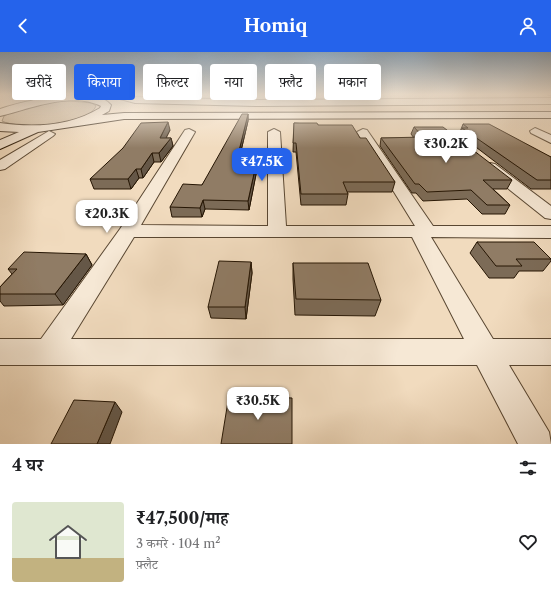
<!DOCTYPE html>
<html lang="hi">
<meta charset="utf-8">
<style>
:root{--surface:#fff;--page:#f6f6f6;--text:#202124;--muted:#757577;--line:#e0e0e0;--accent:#2563eb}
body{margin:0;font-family:"Libre Caslon Text","Noto Serif Devanagari",serif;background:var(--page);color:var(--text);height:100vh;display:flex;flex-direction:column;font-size:15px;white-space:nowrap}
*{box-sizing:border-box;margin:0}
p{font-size:13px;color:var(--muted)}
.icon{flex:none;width:22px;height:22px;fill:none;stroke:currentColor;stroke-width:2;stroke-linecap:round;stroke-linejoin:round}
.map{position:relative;height:392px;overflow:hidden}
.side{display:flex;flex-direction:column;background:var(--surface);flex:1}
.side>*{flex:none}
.banner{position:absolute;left:12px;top:12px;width:527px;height:36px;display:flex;gap:8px}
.price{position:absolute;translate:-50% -34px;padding:0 9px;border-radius:8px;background:#fff;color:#222;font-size:13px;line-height:26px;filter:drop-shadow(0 1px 2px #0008)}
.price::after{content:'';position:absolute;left:50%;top:24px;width:12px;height:9px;margin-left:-6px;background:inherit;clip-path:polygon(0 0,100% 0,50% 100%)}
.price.on{background:var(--accent);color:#fff}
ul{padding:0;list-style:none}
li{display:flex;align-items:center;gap:12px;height:100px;padding:0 12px}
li+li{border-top:1px solid var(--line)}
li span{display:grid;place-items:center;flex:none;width:112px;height:80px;border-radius:4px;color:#555}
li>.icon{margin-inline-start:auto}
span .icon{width:48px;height:48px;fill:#fffc;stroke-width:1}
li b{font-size:17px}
h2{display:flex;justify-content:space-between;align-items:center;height:48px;padding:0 12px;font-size:17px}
.tag{padding:0 14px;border-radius:4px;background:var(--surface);box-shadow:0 4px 16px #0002;font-size:14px;line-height:36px}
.tag.on{background:var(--accent);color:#fff}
header{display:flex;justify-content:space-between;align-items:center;height:52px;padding:0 12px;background:var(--accent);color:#fff;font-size:18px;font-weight:800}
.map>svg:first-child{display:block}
.green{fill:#ceba9e;stroke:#7a6851}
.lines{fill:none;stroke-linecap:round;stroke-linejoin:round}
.street-casing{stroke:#594732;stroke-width:2}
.secondary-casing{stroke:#261604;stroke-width:2}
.street{fill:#f6e8d5;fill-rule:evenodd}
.secondary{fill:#f6e8d5;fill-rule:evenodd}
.wall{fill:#7c6b57;stroke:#261604}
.shaded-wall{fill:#655747;stroke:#261604}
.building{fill:#907c65;stroke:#261604}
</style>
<header><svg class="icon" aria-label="back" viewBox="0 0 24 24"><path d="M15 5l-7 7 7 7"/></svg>Homiq<svg class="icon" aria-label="person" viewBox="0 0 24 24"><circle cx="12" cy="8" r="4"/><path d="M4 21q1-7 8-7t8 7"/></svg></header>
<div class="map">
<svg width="551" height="392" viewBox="0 0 551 392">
<rect width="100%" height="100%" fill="#f1dbbe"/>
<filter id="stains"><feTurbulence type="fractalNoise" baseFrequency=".005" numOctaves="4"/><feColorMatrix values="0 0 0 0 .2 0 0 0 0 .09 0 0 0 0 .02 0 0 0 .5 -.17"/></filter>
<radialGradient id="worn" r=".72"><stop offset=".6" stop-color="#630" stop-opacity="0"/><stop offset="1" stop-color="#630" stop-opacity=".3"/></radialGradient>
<path class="green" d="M70 49 92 51 96 54C90 73 18 78 2 69L4 64C23 53 48 50 70 49Z"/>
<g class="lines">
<defs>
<g id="street">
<path d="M47 42H57L34 53 31 54 27 51Z"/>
<path d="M112 42H120L135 45 258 48 551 46V52L258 54 135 51 113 45Z"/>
<path d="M535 76 551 83V91L531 81 530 79Z"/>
<path d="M189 77 195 80 141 173 268 174V80L274 77 280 80 286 174H415L357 80 363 77 367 78 433 174H551V186L431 185 493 287H551V313H509L549 380 551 392H518L477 313H0V287H41L120 177 185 78ZM134 185H412L464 287H71Z"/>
<path d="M49 79 55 82 53 84 5 117 0 118V108Z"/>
<path d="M490 111 495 112 551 154V167L545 166 485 118 483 115 485 112Z"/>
</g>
<path id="secondary" d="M70 43C83 43 102 42 111 53L109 59 102 63 124 61 551 60V66L124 67 38 80 0 97V88L19 80 0 79V71C34 76 71 74 100 56L101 54C72 39 29 57 0 64V57C23 49 46 46 70 43Z"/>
</defs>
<use href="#street" class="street-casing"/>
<use href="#secondary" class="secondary-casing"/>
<use href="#street" class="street"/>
<use href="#secondary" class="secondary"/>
</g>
<g class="wall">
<path d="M545 42H551V44Z"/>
<path d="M248 62V69L241 99H259V107L249 158 205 157 202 165H172L170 155 202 133Z"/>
<path d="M294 71 318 73 360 86 395 130 392 140H347L348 142 346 153H301L296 100H293Z"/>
<path d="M463 72 551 105V137H531L460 83 461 80H460Z"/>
<path d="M414 75 512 128 507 137H493L510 153 505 162H482L467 147 423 149 416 141H412L380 94 381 86H414L411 82Z"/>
<path d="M170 78 166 86H171L173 94 161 110H154L143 126H139L131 137H94L90 127Z"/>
<path d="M477 190 551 207V209L543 219H519L514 226H489L470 201Z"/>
<path d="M86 202 92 213 63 253 4 254 0 249V235L12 222 8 217Z"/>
<path d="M251 210 252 221 246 267 211 266 208 255Z"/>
<path d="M293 211 381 248 375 264 295 263 293 227Z"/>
</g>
<g class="shaded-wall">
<path d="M248 62V69L239 107V99Z"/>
<path d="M168 70 170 78 162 94 160 86Z"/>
<path d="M171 86 173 94 161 110 159 101Z"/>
<path d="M259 99V107L249 158 248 149Z"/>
<path d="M152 101 154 110 143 126 141 117Z"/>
<path d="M136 117 139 126 131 137 128 127Z"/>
<path d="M203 148 205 157 202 165 200 156Z"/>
<path d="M86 202 92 213 63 253 55 242Z"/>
<path d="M251 210 252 221 246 267 245 255Z"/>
<path d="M115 350 122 360 110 392H97Z"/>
</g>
<g class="building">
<path d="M242 62H248L239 99H259L248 149 203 148 200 156 170 155 183 132 202 133Z"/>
<path d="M168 70 160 86H171L159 101H152L141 117H136L128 127H90L123 96 141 71Z"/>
<path d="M294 71H317L318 73H352L360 86H366L395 130H343L348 142H301L296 91H293Z"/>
<path d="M463 72H489L551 105V128H537L462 76H468Z"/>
<path d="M414 75H443L512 128H483L510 153H487L471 138 427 140 419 132H415L381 86 423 85Z"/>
<path d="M477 190H534L551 207H516L522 214H496Z"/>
<path d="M24 200 86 202 55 242H0V235L17 217H8Z"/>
<path d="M219 209 251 210 245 255H208Z"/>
<path d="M293 211H368L381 248 296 247Z"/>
<path d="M229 343 292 346V392H221Z"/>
<path d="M74 348 115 350 97 392H51Z"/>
</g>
<linearGradient id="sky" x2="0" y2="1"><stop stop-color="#90a9be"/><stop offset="0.44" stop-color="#f9efe2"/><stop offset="1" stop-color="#f9efe2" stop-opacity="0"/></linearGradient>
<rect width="551" height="96" fill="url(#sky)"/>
<rect width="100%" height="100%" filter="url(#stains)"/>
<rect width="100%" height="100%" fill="url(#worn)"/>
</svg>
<b class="price" style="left:446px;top:112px">₹30.2K</b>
<b class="price on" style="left:262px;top:130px">₹47.5K</b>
<b class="price" style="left:107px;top:182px">₹20.3K</b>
<b class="price" style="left:258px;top:369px">₹30.5K</b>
<div class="banner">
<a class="tag">खरीदें</a>
<a class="tag on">किराया</a>
<a class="tag">फ़िल्टर</a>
<a class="tag">नया</a>
<a class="tag">फ़्लैट</a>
<a class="tag">मकान</a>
</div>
</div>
<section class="side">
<h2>4 घर<svg class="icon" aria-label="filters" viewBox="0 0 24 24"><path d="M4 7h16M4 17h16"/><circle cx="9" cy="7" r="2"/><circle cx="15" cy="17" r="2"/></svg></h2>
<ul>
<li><span style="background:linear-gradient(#dfe7d0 70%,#c2b280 0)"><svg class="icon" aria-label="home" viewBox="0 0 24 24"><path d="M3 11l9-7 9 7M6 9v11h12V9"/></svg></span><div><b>₹47,500/माह</b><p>3 कमरे · 104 m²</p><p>फ़्लैट</p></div><svg class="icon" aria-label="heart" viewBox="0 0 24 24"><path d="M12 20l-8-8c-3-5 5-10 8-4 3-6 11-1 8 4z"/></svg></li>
</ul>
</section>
